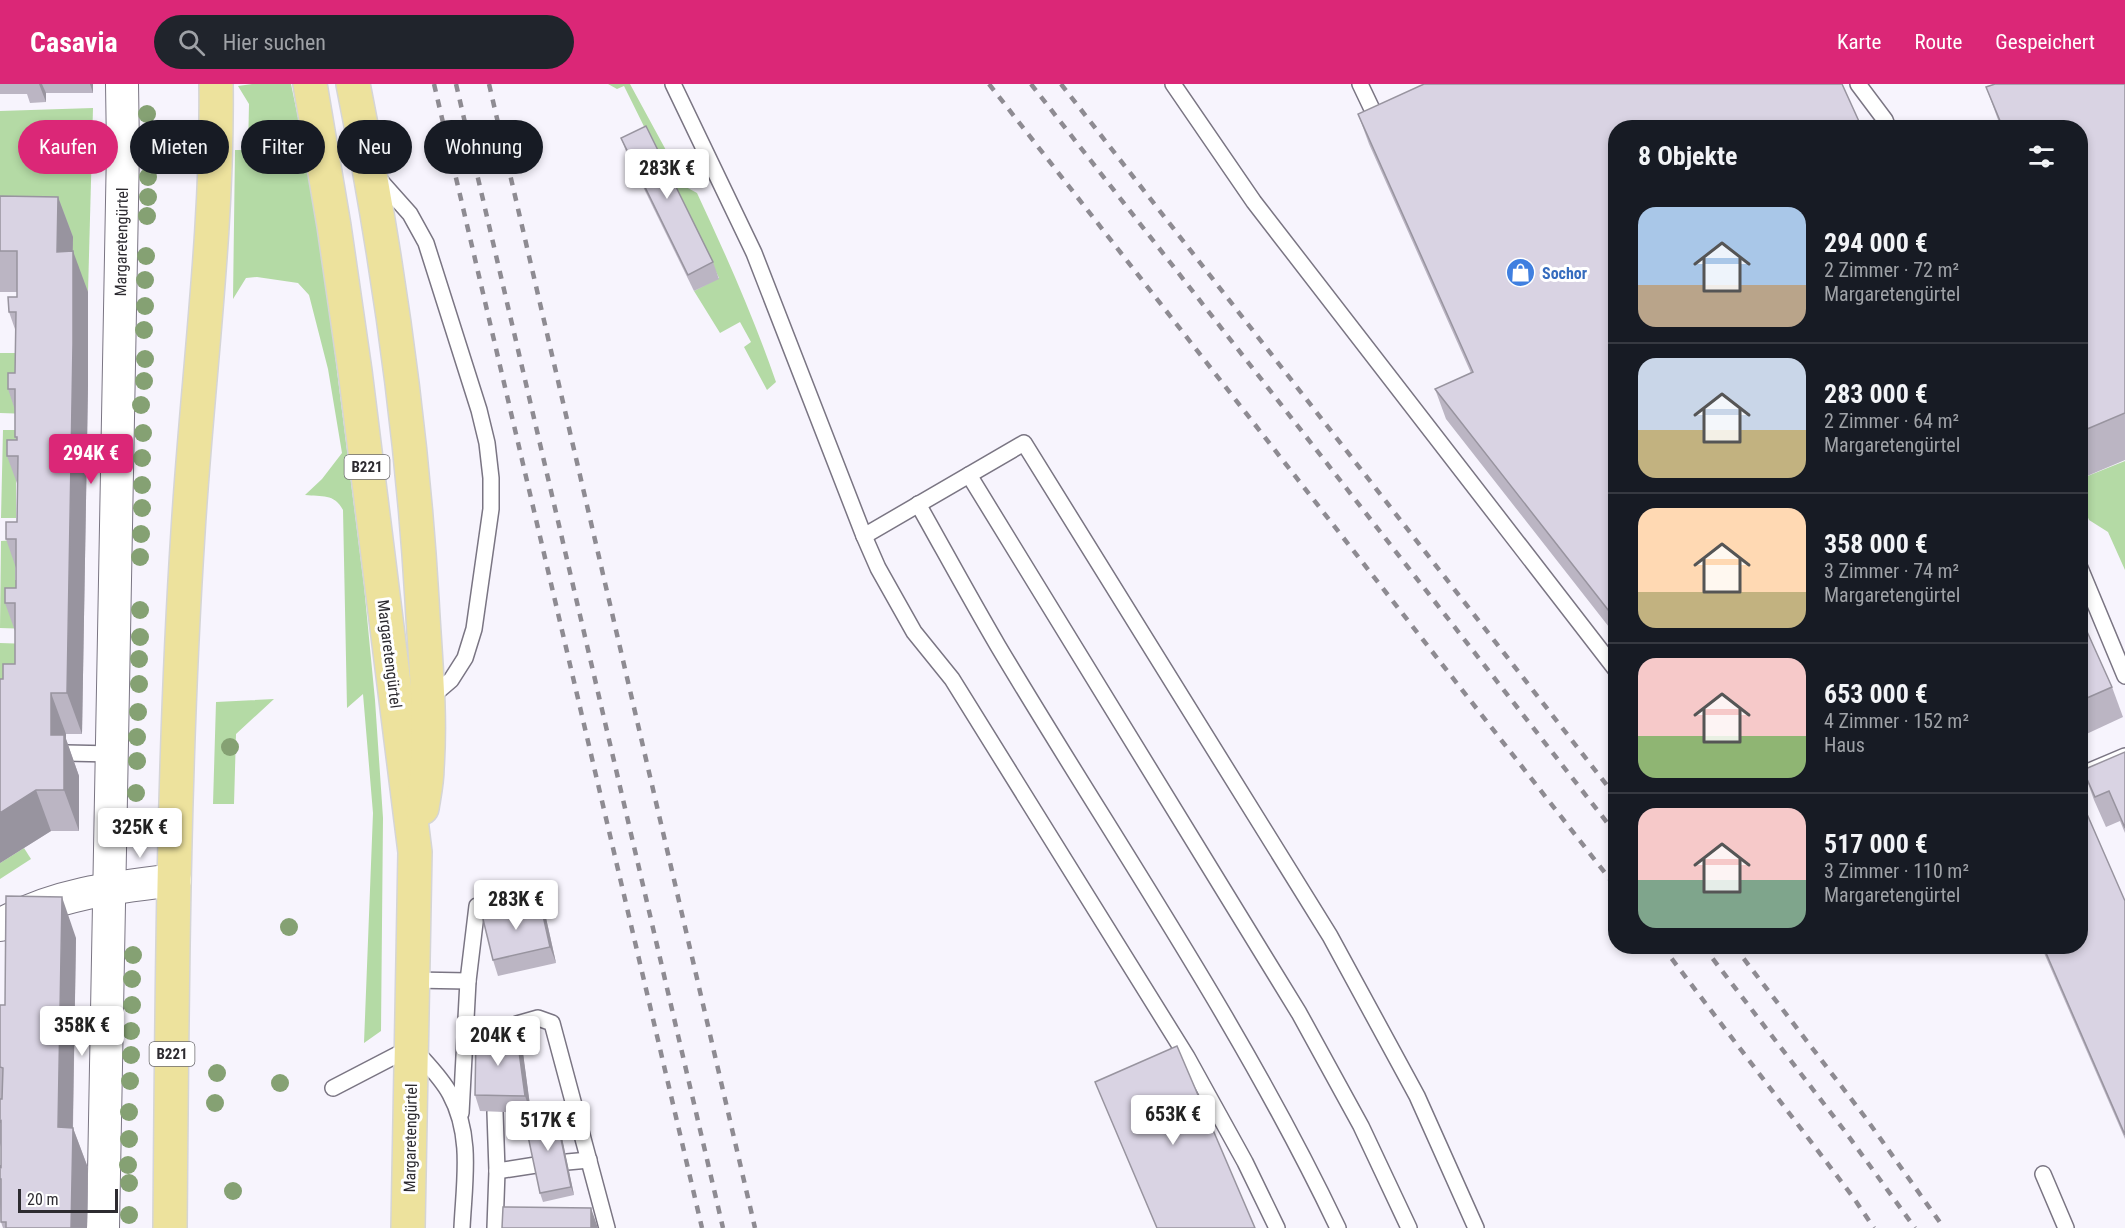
<!DOCTYPE html>
<html lang="de">
<meta charset="utf-8">
<style>
:root{--surface:#171b24;--page:#20242c;--text:#f1f3f6;--muted:#9ea1a6;--line:#363941;--accent:#db2777}
body{margin:0;font-family:"Roboto Condensed",sans-serif;background:var(--page);color:var(--text);height:100vh;display:flex;flex-direction:column;font-size:22px;white-space:nowrap}
*{box-sizing:border-box;margin:0}
p{font-size:20px;color:var(--muted)}
.icon{flex:none;width:33px;height:33px;fill:none;stroke:currentColor;stroke-width:2;stroke-linecap:round;stroke-linejoin:round}
.map{position:relative;flex:1;overflow:hidden}
.panel{position:absolute;left:1608px;top:36px;width:480px;height:834px;display:flex;flex-direction:column;background:var(--surface);border-radius:24px;box-shadow:0 3px 9px #0003}
.panel>*{flex:none}
.top-card{position:absolute;left:18px;top:36px;width:570px;height:54px;display:flex;gap:12px}
.scale{position:absolute;left:18px;bottom:15px;width:100px;box-sizing:border-box;padding-left:6px;border:3px solid #2d2b30;border-top:0;font-size:16px;line-height:21px;white-space:nowrap;color:#2d2b30;-webkit-text-stroke:4px #fff;paint-order:stroke}
.price{position:absolute;translate:-50% -51px;padding:0 14px;border-radius:6px;background:#fff;color:#222;font-size:20px;line-height:39px;filter:drop-shadow(0 2px 3px #0008)}
.price::after{content:'';position:absolute;left:50%;top:36px;width:18px;height:14px;margin-left:-9px;background:inherit;clip-path:polygon(0 0,100% 0,50% 100%)}
.price.on{background:var(--accent);color:#fff}
ul{padding:0;list-style:none}
li{display:flex;align-items:center;gap:18px;height:150px;padding:0 30px}
li+li{border-top:2px solid var(--line)}
li span{display:grid;place-items:center;flex:none;width:168px;height:120px;border-radius:18px;color:#555}
li>.icon{margin-inline-start:auto}
span .icon{width:72px;height:72px;fill:#fffc;stroke-width:1}
li b{font-size:26px}
h2{display:flex;justify-content:space-between;align-items:center;height:72px;padding:0 30px;font-size:26px}
.pill{padding:0 21px;border-radius:27px;background:var(--surface);box-shadow:0 3px 9px #0003;font-size:21px;line-height:54px}
.pill.on{background:var(--accent);color:#fff}
header{display:flex;align-items:center;gap:36px;box-sizing:border-box;height:84px;padding:0 30px;background:var(--accent);color:#fff}
header strong{font-size:28px}
nav{display:flex;gap:33px;margin-inline-start:auto;font-size:21px}
.search{width:420px;height:54px;background:var(--page);display:flex;align-items:center;gap:15px;box-sizing:border-box;padding:0 21px;border-radius:33px;color:var(--muted);font-size:22px}
.map>svg:first-child{display:block}
.green{fill:#b4daa5}
.lines{fill:none;stroke-linecap:round;stroke-linejoin:round}
.lane-casing{stroke:#7a7583;stroke-width:18}
.street-casing{stroke:#7a7583;stroke-width:34}
.primary-casing{stroke:#d5d5d6;stroke-width:36}
.lane{stroke:#fff;stroke-width:15}
.street{stroke:#fff;stroke-width:32}
.primary{stroke:#ede29d;stroke-width:33}
.rail{stroke:#8e8b92;stroke-width:4.5;stroke-dasharray:8 8;stroke-linecap:butt}
.tree{fill:#85a173}
.wall{fill:#bbb5c3}
.shaded-wall{fill:#98949f}
.building{fill:#d9d3e3;stroke:#98949f;stroke-width:1.5}
.labels{text-anchor:middle;stroke-width:6;stroke-linejoin:round;paint-order:stroke}
.shield{fill:#fff;stroke:#6c6b6e;stroke-width:1.5}
.shield-label{font-size:15px;font-weight:bold;fill:#2d2b30}
.street-label{font-size:16px;fill:#2d2b30;stroke:#fff}
.shop-label{font-size:16px;font-weight:bold;fill:#366cbe;stroke:#fff;text-anchor:start}
</style>
<header>
<strong>Casavia</strong>
<div class="search"><svg class="icon" aria-label="search" viewBox="0 0 24 24"><circle cx="10" cy="10" r="6"/><path d="M15 15l6 6"/></svg>Hier suchen</div>
<nav><a>Karte</a><a>Route</a><a>Gespeichert</a></nav>
</header>
<div class="map">
<svg width="2125" height="1144" viewBox="0 0 2125 1144">
<rect width="100%" height="100%" fill="#f7f4fd"/>
<g class="green">
<path d="M252 0H291L306 72 326 199 364 502 375 616 383 734 381 947 364 959 373 729 363 610 347 624 343 426C334 409 322 413 305 411L322 395 342 369 328 285 309 211 298 199 257 193 246 194 233 215 235 66H248L249 20 238 2Z"/>
<path d="M608 0H630L686 103 697 109C726 171 754 234 776 298L767 306 744 263 751 258 740 238 720 249 694 207 719 194 624 2 617 5Z"/>
<path d="M93 24 88 208 0 152V27Z"/>
<path d="M0 269H24L30 330 0 329Z"/>
<path d="M3 346H30L16 393V434H1Z"/>
<path d="M2125 377V486L2108 448 2089 436 2081 417 2080 395Z"/>
<path d="M15 456V496H31V545L0 544 1 457Z"/>
<path d="M0 559 30 560 0 610Z"/>
<path d="M274 615 236 650 234 720H213L216 618Z"/>
<path d="M24 764 31 775 0 795V779Z"/>
</g>
<g class="lines">
<defs>
<g id="lane">
<path d="M673 0 754 169 864 452 878 484 914 548 952 595 1187 973 1245 1078 1277 1144"/>
<path d="M1173 0 1254 118 1616 586"/>
<path d="M1360 0 1380 42"/>
<path d="M1858 0 1885 36 1888 44"/>
<path d="M377 93 410 130 426 159 479 326 487 359 491 394V425L474 545 465 574 451 596 430 614"/>
<path d="M969 391 1299 929 1361 1042 1409 1144"/>
<path d="M918 420C945 468 971 516 998 562 1113 755 1241 940 1338 1144"/>
<path d="M864 452 1024 359 1330 852 1417 1012 1476 1144"/>
<path d="M2080 484 2125 592"/>
<path d="M66 669 113 670"/>
<path d="M2080 691 2125 672"/>
<path d="M413 896 468 897"/>
<path d="M494 967 517 940 538 934 552 939 607 1144"/>
<path d="M333 1004 412 963C425 978 441 993 450 1010 473 1052 464 1099 462 1144"/>
<path d="M461 1029 468 897 477 822 514 813"/>
<path d="M567 1078 589 1076"/>
<path d="M497 1087 536 1081"/>
<path d="M2043 1090 2066 1144"/>
<path d="M495 1144 497 1087 495 1028"/>
</g>
<g id="street">
<path d="M0 841C53 810 116 803 175 796"/>
<path d="M103 1144C111 784 115 424 123 64L122 0"/>
</g>
<g id="primary">
<path d="M310 0 334 142 355 287 415 768 408 1144"/>
<path d="M353 0C387 170 412 343 422 516 425 572 431 628 427 684 427 698 424 711 422 724"/>
<path d="M170 1144C172 912 173 679 188 448 197 299 218 149 216 0"/>
</g>
</defs>
<use href="#lane" class="lane-casing"/>
<use href="#street" class="street-casing"/>
<use href="#primary" class="primary-casing"/>
<use href="#lane" class="lane"/>
<use href="#street" class="street"/>
<use href="#primary" class="primary"/>
<g class="rail">
<path d="M434 0 702 1144"/>
<path d="M456 0 723 1144"/>
<path d="M489 0 755 1144"/>
<path d="M989 0 1616 803"/>
<path d="M1031 0 1616 750"/>
<path d="M1061 0 1616 713"/>
<path d="M1662 862 1853 1113 1874 1144"/>
<path d="M1703 862 1844 1046 1915 1144"/>
<path d="M1734 862 1865 1033 1944 1144"/>
</g>
</g>
<g class="tree">
<circle cx="147" cy="30" r="9"/>
<circle cx="146" cy="53" r="9"/>
<circle cx="148" cy="93" r="9"/>
<circle cx="148" cy="113" r="9"/>
<circle cx="147" cy="132" r="9"/>
<circle cx="146" cy="172" r="9"/>
<circle cx="145" cy="196" r="9"/>
<circle cx="145" cy="222" r="9"/>
<circle cx="144" cy="246" r="9"/>
<circle cx="145" cy="275" r="9"/>
<circle cx="144" cy="297" r="9"/>
<circle cx="141" cy="321" r="9"/>
<circle cx="143" cy="349" r="9"/>
<circle cx="142" cy="374" r="9"/>
<circle cx="142" cy="401" r="9"/>
<circle cx="142" cy="424" r="9"/>
<circle cx="141" cy="450" r="9"/>
<circle cx="140" cy="473" r="9"/>
<circle cx="140" cy="526" r="9"/>
<circle cx="140" cy="553" r="9"/>
<circle cx="139" cy="575" r="9"/>
<circle cx="139" cy="600" r="9"/>
<circle cx="138" cy="628" r="9"/>
<circle cx="137" cy="653" r="9"/>
<circle cx="230" cy="663" r="9"/>
<circle cx="137" cy="677" r="9"/>
<circle cx="136" cy="709" r="9"/>
<circle cx="289" cy="843" r="9"/>
<circle cx="133" cy="871" r="9"/>
<circle cx="132" cy="895" r="9"/>
<circle cx="132" cy="921" r="9"/>
<circle cx="131" cy="947" r="9"/>
<circle cx="131" cy="971" r="9"/>
<circle cx="217" cy="989" r="9"/>
<circle cx="130" cy="997" r="9"/>
<circle cx="280" cy="999" r="9"/>
<circle cx="215" cy="1019" r="9"/>
<circle cx="129" cy="1028" r="9"/>
<circle cx="129" cy="1055" r="9"/>
<circle cx="128" cy="1081" r="9"/>
<circle cx="129" cy="1099" r="9"/>
<circle cx="233" cy="1107" r="9"/>
<circle cx="129" cy="1131" r="9"/>
</g>
<g class="wall">
<path d="M0 0H93V9H46V18L30 19 27 10H0Z"/>
<path d="M2125 0V376L2080 395V44H2001L1986 3Z"/>
<path d="M1358 30 1616 44V552L1446 335 1435 305 1471 289 1369 60Z"/>
<path d="M621 54 713 178 719 195 694 207 627 70Z"/>
<path d="M0 112 58 113 73 153 72 167 88 208V301L82 650H66V655L79 692V747H51L0 779 3 595 15 580V547L5 519 16 504V484L6 455 17 438 18 402 7 372 16 356 15 353V326L8 305 15 289 16 248 9 228 17 213V208H0Z"/>
<path d="M2080 532 2112 603 2123 633 2080 653Z"/>
<path d="M2125 668V749L2120 737 2106 743 2094 716 2083 686Z"/>
<path d="M2125 817V1055L2041 862H2080Z"/>
<path d="M540 818 546 834 556 879 498 892 493 876Z"/>
<path d="M76 854 73 1044 88 1084 87 1144H3L1 1138 0 1120V1082L1 1083V1063L0 1059V921H5Z"/>
<path d="M523 969 531 1029 480 1027 475 1011Z"/>
<path d="M558 1035 574 1111 543 1118 540 1109Z"/>
</g>
<g class="shaded-wall">
<path d="M39 0H42L46 9V18Z"/>
<path d="M90 0H93V9Z"/>
<path d="M58 113 73 153 72 208 57 168Z"/>
<path d="M73 167 88 208V301L82 650 67 609Z"/>
<path d="M51 609 66 650V655L79 692V747L64 706 51 651Z"/>
<path d="M36 706 51 747 0 779V729Z"/>
<path d="M62 813 76 854 72 1084 58 1043Z"/>
<path d="M540 818 546 834 556 879 550 863Z"/>
<path d="M517 953 523 969 531 1029 525 1012Z"/>
<path d="M555 1026 558 1035 574 1111 571 1103Z"/>
<path d="M73 1044 88 1084 87 1144H71Z"/>
<path d="M591 1124 598 1144H591Z"/>
</g>
<g class="building">
<path d="M1424 0H1842L1862 44H1616V536L1435 305 1473 288 1358 30Z"/>
<path d="M1995 0H2125V329L2080 348V44H2003L1986 3Z"/>
<path d="M646 42 713 178 688 191 621 54Z"/>
<path d="M0 112 58 113 57 168 73 167V260L67 609H51V651H64V706H36L0 729V595H3V580H15V519H5V504H16V455H6V438H17L18 372H7V356H17V353H15V305H8V289H15L16 228H9L8 213H17V167H0Z"/>
<path d="M2080 532 2112 603 2080 617Z"/>
<path d="M2125 668V744L2109 707 2095 713 2083 686Z"/>
<path d="M2080 714 2125 817V1051L2043 862H2080Z"/>
<path d="M6 812 62 813 58 1043 73 1044 71 1144H6V1138H1V1095H0V1082L1 1083V1037L0 1038V1015H2L3 984 0 983V921H5Z"/>
<path d="M540 818 550 863 493 876 482 831Z"/>
<path d="M476 953H517L525 1012 475 1011Z"/>
<path d="M1177 962 1255 1144H1157L1095 998Z"/>
<path d="M555 1026 571 1103 540 1109 524 1033Z"/>
<path d="M503 1123 591 1124V1144H502Z"/>
</g>
<defs>
<symbol id="shop-disc" viewBox="-11 -11 22 22"><circle r="9.5" fill="#3f7fe0" stroke="#fff"/><path d="M-5-2.5h2.3a2.7 3.5 0 0 1 5.4 0H5L5.5 6h-11ZM-1.5-2.5h3a1.5 2.3 0 0 0-3 0Z" fill="#fff"/></symbol>
</defs>
<g fill-rule="evenodd">
<use href="#shop-disc" x="1504" y="172" width="33" height="33"/>
</g>
<g class="labels">
<g class="shield">
<rect x="344.5" y="371" width="45" height="24" rx="4.5"/>
<rect x="149.5" y="958" width="45" height="24" rx="4.5"/>
</g>
<g class="shield-label">
<text x="367" y="388">B221</text>
<text x="172" y="975">B221</text>
</g>
<g class="street-label">
<text transform="translate(121 158) rotate(-89)" y="6">Margaretengürtel</text>
<text transform="translate(390 570) rotate(83)" y="6">Margaretengürtel</text>
<text transform="translate(410 1054) rotate(-89)" y="6">Margaretengürtel</text>
</g>
<g class="shop-label">
<text x="1542" y="195">Sochor</text>
</g>
</g>
</svg>
<div class="scale">20 m</div>
<b class="price" style="left:667px;top:116px">283K €</b>
<b class="price on" style="left:91px;top:401px">294K €</b>
<b class="price" style="left:140px;top:775px">325K €</b>
<b class="price" style="left:516px;top:847px">283K €</b>
<b class="price" style="left:82px;top:973px">358K €</b>
<b class="price" style="left:498px;top:983px">204K €</b>
<b class="price" style="left:1173px;top:1062px">653K €</b>
<b class="price" style="left:548px;top:1068px">517K €</b>
<div class="top-card">
<a class="pill on">Kaufen</a>
<a class="pill">Mieten</a>
<a class="pill">Filter</a>
<a class="pill">Neu</a>
<a class="pill">Wohnung</a>
</div>
<section class="panel">
<h2>8 Objekte<svg class="icon" aria-label="filters" viewBox="0 0 24 24"><path d="M4 7h16M4 17h16"/><circle cx="9" cy="7" r="2"/><circle cx="15" cy="17" r="2"/></svg></h2>
<ul>
<li><span style="background:linear-gradient(#a9c7e8 65%,#b9a48a 0)"><svg class="icon" aria-label="home" viewBox="0 0 24 24"><path d="M3 11l9-7 9 7M6 9v11h12V9"/></svg></span><div><b>294 000 €</b><p>2 Zimmer · 72 m²</p><p>Margaretengürtel</p></div></li>
<li><span style="background:linear-gradient(#c9d6e8 60%,#c2b280 0)"><svg class="icon" aria-label="home" viewBox="0 0 24 24"><path d="M3 11l9-7 9 7M6 9v11h12V9"/></svg></span><div><b>283 000 €</b><p>2 Zimmer · 64 m²</p><p>Margaretengürtel</p></div></li>
<li><span style="background:linear-gradient(#ffd9b3 70%,#c2b280 0)"><svg class="icon" aria-label="home" viewBox="0 0 24 24"><path d="M3 11l9-7 9 7M6 9v11h12V9"/></svg></span><div><b>358 000 €</b><p>3 Zimmer · 74 m²</p><p>Margaretengürtel</p></div></li>
<li><span style="background:linear-gradient(#f6c9c9 65%,#8fb573 0)"><svg class="icon" aria-label="home" viewBox="0 0 24 24"><path d="M3 11l9-7 9 7M6 9v11h12V9"/></svg></span><div><b>653 000 €</b><p>4 Zimmer · 152 m²</p><p>Haus</p></div></li>
<li><span style="background:linear-gradient(#f6c9c9 60%,#7fa58c 0)"><svg class="icon" aria-label="home" viewBox="0 0 24 24"><path d="M3 11l9-7 9 7M6 9v11h12V9"/></svg></span><div><b>517 000 €</b><p>3 Zimmer · 110 m²</p><p>Margaretengürtel</p></div></li>
</ul>
</section>
</div>
